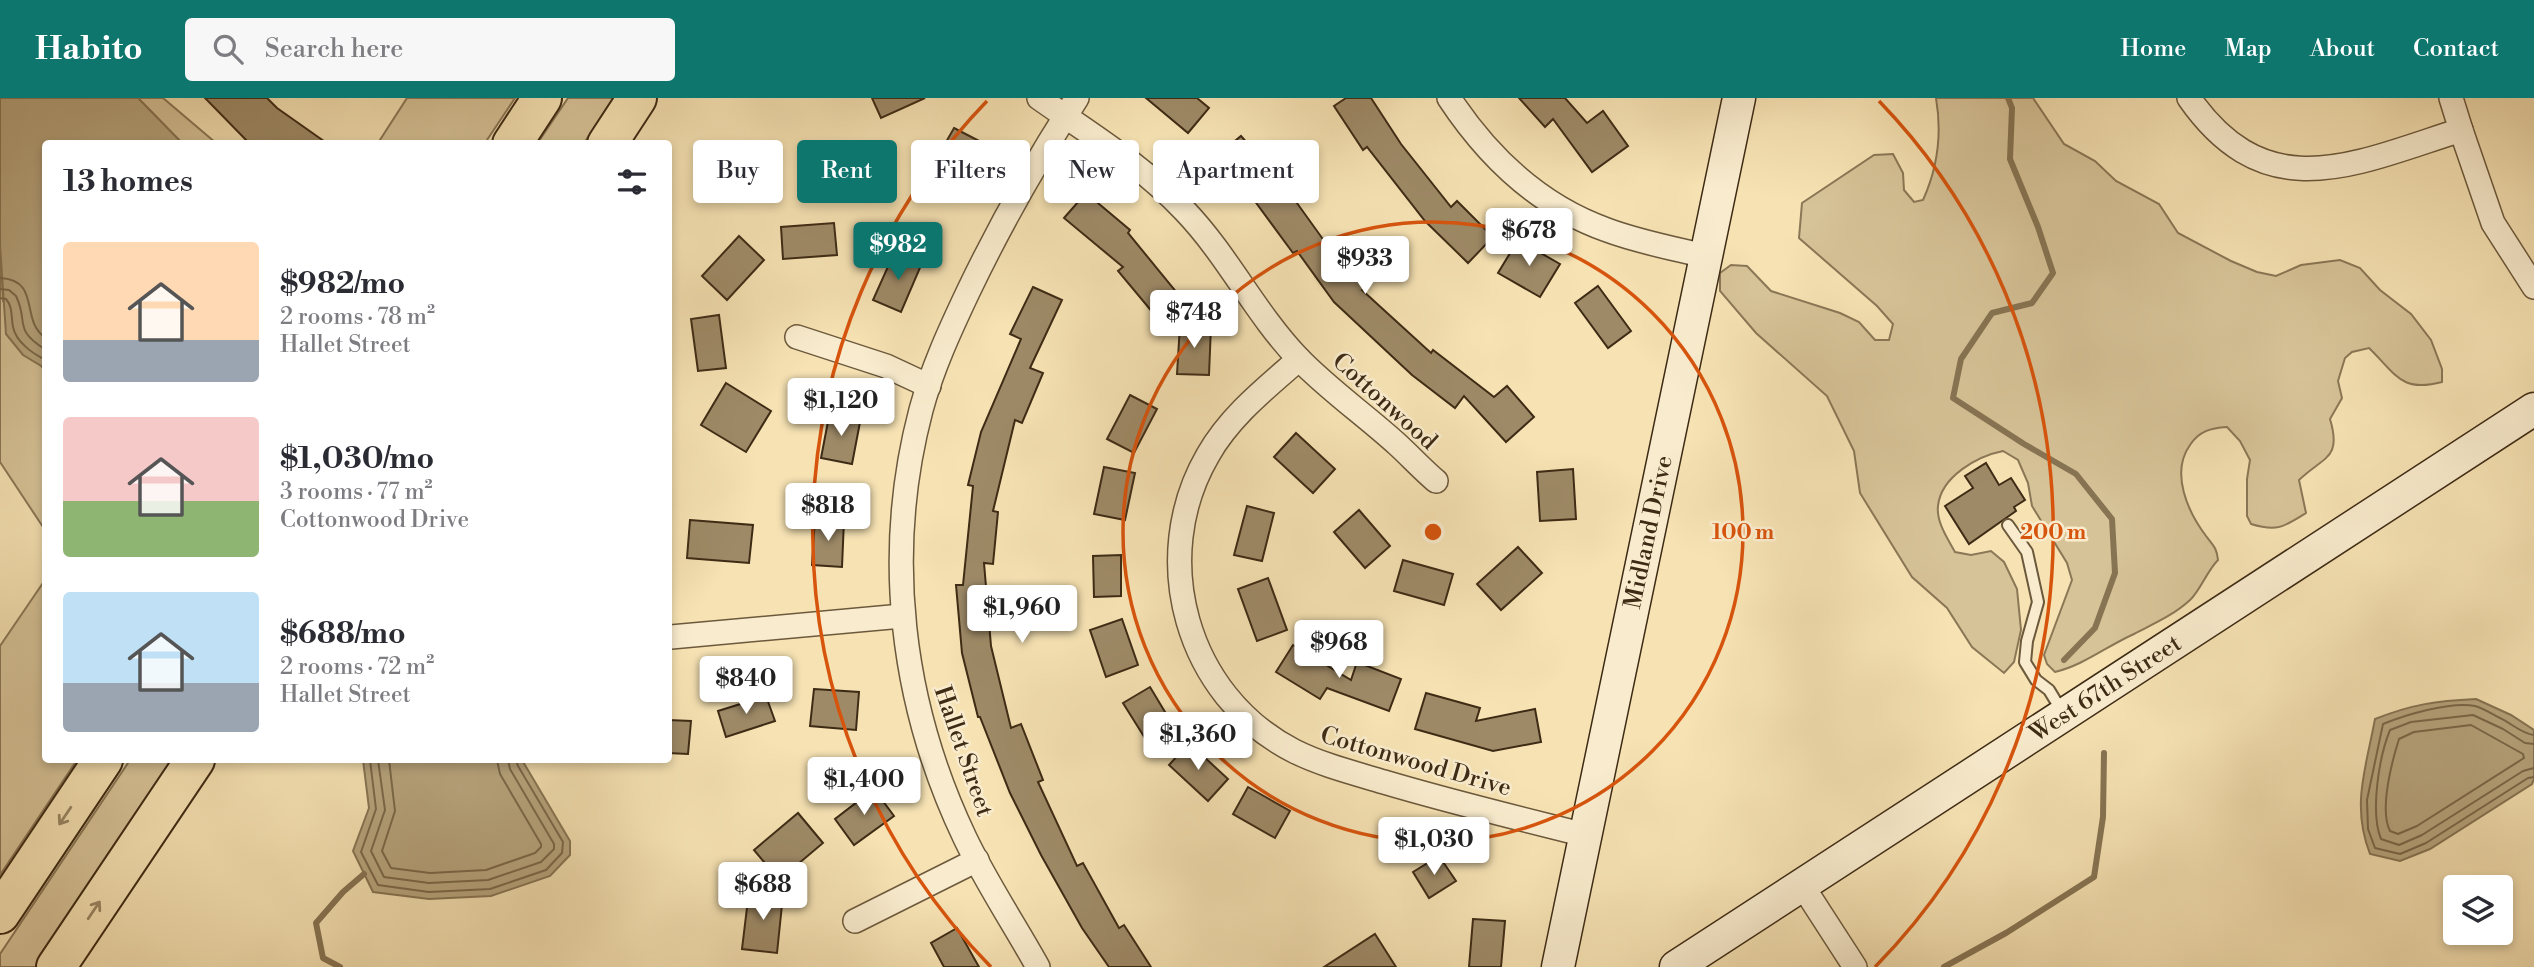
<!DOCTYPE html>
<meta charset="utf-8">
<style>
:root{--surface:#fff;--page:#f7f7f7;--text:#2b2b33;--muted:#7c7c81;--accent:#0f766e}
body{margin:0;font-family:"Libre Bodoni",serif;background:var(--page);color:var(--text);height:100vh;display:flex;flex-direction:column;font-size:26px;white-space:nowrap}
*{box-sizing:border-box;margin:0}
p{font-size:23px;color:var(--muted)}
.icon{flex:none;width:38px;height:38px;fill:none;stroke:currentColor;stroke-width:2;stroke-linecap:round;stroke-linejoin:round}
.map{position:relative;flex:1;overflow:hidden}
.details{position:absolute;left:42px;top:42px;width:630px;height:623px;display:flex;flex-direction:column;background:var(--surface);border-radius:7px;box-shadow:0 4px 10px #0003}
.details>*{flex:none}
.hud{position:absolute;left:693px;top:42px;width:665px;height:63px;display:flex;gap:14px}
.buttons{position:absolute;left:2443px;top:777px;display:grid;gap:14px}
.buttons a{display:grid;place-items:center;width:70px;height:70px;border-radius:7px;background:var(--surface);box-shadow:0 4px 10px #0003;font-size:35px}
.price{position:absolute;translate:-50% -60px;padding:0 16px;border-radius:7px;background:#fff;color:#222;font-size:23px;line-height:46px;filter:drop-shadow(0 2px 4px #0008)}
.price::after{content:'';position:absolute;left:50%;top:42px;width:21px;height:16px;margin-left:-10px;background:inherit;clip-path:polygon(0 0,100% 0,50% 100%)}
.price.current{background:var(--accent);color:#fff}
ul{padding:0;list-style:none}
li{display:flex;align-items:center;gap:21px;height:175px;padding:0 21px}
li span{display:grid;place-items:center;flex:none;width:196px;height:140px;border-radius:7px;color:#555}
li>.icon{margin-inline-start:auto}
span .icon{width:84px;height:84px;fill:#fffc;stroke-width:1}
li b{font-size:30px}
h2{display:flex;justify-content:space-between;align-items:center;height:84px;padding:0 21px;font-size:30px}
.tag{padding:0 24px;border-radius:7px;background:var(--surface);box-shadow:0 4px 10px #0003;font-size:24px;line-height:63px}
.tag.current{background:var(--accent);color:#fff}
header{display:flex;align-items:center;gap:42px;box-sizing:border-box;height:98px;padding:0 35px;background:var(--accent);color:#fff}
header strong{font-size:33px}
nav{display:flex;gap:38px;margin-inline-start:auto;font-size:24px}
.search{width:490px;height:63px;background:var(--page);display:flex;align-items:center;gap:18px;box-sizing:border-box;padding:0 24px;border-radius:7px;color:var(--muted);font-size:26px}
.map>svg:first-child{display:block}
.green{fill:#d7c398;stroke:#8a7756;stroke-width:2}
.water{fill:#b7a47d;stroke:#877453;stroke-width:2}
.lines{fill:none;stroke-linecap:round;stroke-linejoin:round}
.shore{stroke:#7a6849;stroke-width:2}
.stream{stroke:#877453;stroke-width:6}
.building{fill:#9e8a67;stroke:#3e2b15;stroke-width:2}
.lane-casing{stroke:#6c593c;stroke-width:14}
.street-casing{stroke:#6c593c;stroke-width:26}
.secondary-casing{stroke:#3e2b15;stroke-width:35}
.highway-casing{stroke:#3e2b15;stroke-width:42}
.lane{stroke:#f9ecce;stroke-width:10}
.street{stroke:#f9ecce;stroke-width:23}
.secondary{stroke:#f9ecce;stroke-width:32}
.highway{stroke:#f6e2b3;stroke-width:38}
.oneway{stroke:#9a8664}
.ring{fill:none;stroke:#d7540d;stroke-width:3.5}
.labels{text-anchor:middle;stroke-width:5;stroke-linejoin:round;paint-order:stroke}
.street-label{font-size:24px;fill:#3e2b15;stroke:#f9ecce}
.centre{fill:#d7540d;stroke:#f9ecce;stroke-width:3.5}
.ring-label{font-size:21px;text-anchor:middle;font-weight:bold;fill:#d7540d;stroke:#f9ecce;stroke-width:5;stroke-linejoin:round;paint-order:stroke}
</style>
<header>
<strong>Habito</strong>
<div class="search"><svg class="icon" aria-label="search" viewBox="0 0 24 24"><circle cx="10" cy="10" r="6"/><path d="M15 15l6 6"/></svg>Search here</div>
<nav><a>Home</a><a>Map</a><a>About</a><a>Contact</a></nav>
</header>
<div class="map">
<svg width="2534" height="869" viewBox="0 0 2534 869">
<rect width="100%" height="100%" fill="#f6e2b3"/>
<filter id="stains"><feTurbulence type="fractalNoise" baseFrequency=".00286" numOctaves="4"/><feColorMatrix values="0 0 0 0 .2 0 0 0 0 .09 0 0 0 0 .02 0 0 0 .5 -.17"/></filter>
<radialGradient id="worn" r=".72"><stop offset=".6" stop-color="#630" stop-opacity="0"/><stop offset="1" stop-color="#630" stop-opacity=".3"/></radialGradient>
<g class="green">
<path d="M138 0H163L216 45H182Z"/>
<path d="M407 0H515L485 45H378Z"/>
<path d="M568 0H614L584 45 537 46Z"/>
<path d="M1936 0H2033L2064 46 2095 63 2116 83 2159 106 2178 135 2231 163 2257 174 2276 178 2301 167 2340 162 2360 170 2380 192 2411 216 2431 242 2442 271V284C2401 295 2396 276 2369 250L2352 254 2345 260 2338 283 2342 300 2330 321C2342 361 2324 358 2299 382L2306 415C2284 429 2277 434 2251 426L2247 418V381L2250 362 2240 343 2227 329C2211 330 2199 333 2190 347 2170 375 2188 414 2206 438 2213 447 2217 450 2218 462 2207 473 2200 493 2190 502 2174 517 2153 526 2134 536 2107 548 2084 567 2055 574L2047 566 2044 557 2072 482 2067 465 2032 408 2028 385 2018 362 2003 353C1978 358 1941 378 1938 408 1936 424 1948 441 1955 454L1971 457 1991 453 2004 464 2017 491 2021 532 2014 564 2004 575 1972 549 1947 510 1912 479 1860 395 1854 353 1827 298 1756 235 1720 193V175L1731 167 1747 168 1771 193 1840 215 1859 224 1875 242H1889L1893 226 1877 208 1799 140 1802 105 1874 57 1893 56 1903 75 1904 92 1914 104 1923 102C1938 69 1942 35 1936 0Z"/>
<path d="M0 147 3 203 42 269 45 268V432L0 364Z"/>
<path d="M45 482 46 662H77L0 777V548Z"/>
<path d="M130 662H175L37 869H0V856Z"/>
</g>
<g class="water">
<path d="M0 0H138L182 45 46 46V268L43 269 23 257 6 236 0 147Z"/>
<path d="M2476 601 2511 617 2534 632V681L2532 686 2430 751 2400 763 2370 756C2351 707 2366 670 2375 621 2413 606 2436 603 2476 601Z"/>
<path d="M363 662H522L570 743V757L550 778 491 798 429 801 373 794 353 753 369 710Z"/>
</g>
<g class="lines">
<g class="shore">
<path d="M0 180C42 182 19 223 46 240"/>
<path d="M0 191 9 192 16 198C29 224 12 231 46 252"/>
<path d="M0 200 6 201C13 209 11 219 13 229 16 244 33 256 46 262"/>
<path d="M2471 627 2523 656 2524 660 2417 728 2398 736 2390 733C2379 712 2392 663 2399 641L2414 634Z"/>
<path d="M2534 637C2522 636 2511 625 2500 620 2492 616 2483 610 2475 608 2451 603 2405 617 2383 626L2367 702 2368 731 2375 750 2400 756 2426 745 2528 680 2534 679"/>
<path d="M2534 646 2525 645 2503 631 2473 617 2411 624 2390 632C2379 659 2370 714 2381 741L2399 747 2422 737 2523 673 2534 670"/>
<path d="M370 662 376 711 361 754 378 787 429 794 490 791 546 772 562 755 563 744 518 668 516 662"/>
<path d="M378 662 385 712 371 753 384 779 429 785 488 782 541 764 554 751V746L510 671 508 662"/>
<path d="M389 662 395 713 382 753 391 770 430 775 486 772 535 755 541 749V746L500 676 497 662"/>
</g>
<g class="stream">
<path d="M2008 0 2012 10 2010 61 2038 129 2053 175 2032 205 1992 215 1961 261 1953 300 2024 346 2076 376 2112 421 2115 475 2095 530 2064 562"/>
<path d="M340 869 323 860 316 825 343 794 364 776"/>
<path d="M1944 869 2006 835 2094 779 2103 719 2104 655"/>
</g>
</g>
<g class="building">
<path d="M205 0H267L277 10 328 46H250Z"/>
<path d="M872 0H925L881 20Z"/>
<path d="M1146 0H1197L1209 10 1188 35Z"/>
<path d="M1346 0H1371L1401 46 1451 109 1457 103 1493 139 1468 165 1425 123 1367 49 1363 52 1334 8Z"/>
<path d="M1519 0H1565L1587 25 1603 13 1628 48 1592 74 1553 21 1545 29Z"/>
<path d="M954 30 983 45 955 97 925 81Z"/>
<path d="M1241 38 1284 87 1330 151 1336 147 1366 189 1362 192 1431 255 1433 252 1494 299 1507 288 1534 319 1506 344 1464 298 1455 310 1412 277 1334 204 1297 153 1293 155 1254 102 1217 58Z"/>
<path d="M1086 95 1130 132 1128 135 1178 196 1154 216 1118 173 1123 169 1064 120Z"/>
<path d="M834 125 837 157 783 161 781 129Z"/>
<path d="M739 138 764 162 727 202 702 178Z"/>
<path d="M1518 142 1560 166 1540 199 1498 175Z"/>
<path d="M895 153 922 165 901 214 873 202Z"/>
<path d="M1598 188 1631 233 1608 250 1575 205Z"/>
<path d="M1033 189 1062 202 1030 270 1043 275 1022 325 1015 322 993 413 998 414 993 466 984 465 991 548 1011 630 1021 626 1043 682 1038 684 1077 768 1083 765 1119 830 1124 827 1151 869H1109L1082 830 1041 757 1010 695 980 619H978L962 555 956 487H963L973 388 968 387 981 334 1021 241 1010 236Z"/>
<path d="M719 217 726 270 698 273 691 221Z"/>
<path d="M1180 227 1211 228 1209 277 1177 276Z"/>
<path d="M726 285 771 313 746 354 701 327Z"/>
<path d="M1130 297 1157 311 1134 355 1107 341Z"/>
<path d="M830 313 861 319 852 366 821 360Z"/>
<path d="M1296 335 1335 371 1313 395 1274 359Z"/>
<path d="M1986 365 1999 387 2011 380 2025 402 2014 409 2016 413 1969 446 1945 408 1973 390 1965 378Z"/>
<path d="M1104 369 1135 375 1125 422 1094 416Z"/>
<path d="M1573 371 1576 421 1540 423 1537 374Z"/>
<path d="M1247 408 1274 415 1262 463 1234 457Z"/>
<path d="M1359 412 1390 448 1365 470 1334 434Z"/>
<path d="M815 420 844 422 842 469 812 467Z"/>
<path d="M690 422 753 427 749 465 687 460Z"/>
<path d="M1518 449 1542 475 1501 512 1477 486Z"/>
<path d="M1121 457V498L1094 499 1093 458Z"/>
<path d="M1403 462 1453 476 1444 507 1394 493Z"/>
<path d="M1268 480 1287 532 1257 543 1238 491Z"/>
<path d="M1122 521 1138 567 1106 579 1090 532Z"/>
<path d="M1293 547 1351 582 1357 564 1401 581 1389 613 1327 590 1320 601 1276 574Z"/>
<path d="M1150 589 1174 629 1148 645 1123 605Z"/>
<path d="M814 591 859 594 856 632 810 628Z"/>
<path d="M1426 595 1480 610 1476 623 1535 611 1541 644 1493 653 1415 631Z"/>
<path d="M766 598 775 623 726 639 718 613Z"/>
<path d="M668 622 691 623 688 656 668 655Z"/>
<path d="M1189 645 1228 681 1208 703 1169 667Z"/>
<path d="M1248 689 1290 713 1275 740 1233 716Z"/>
<path d="M874 691 894 718 854 747 835 721Z"/>
<path d="M798 715 823 745 779 782 754 752Z"/>
<path d="M1439 758 1456 783 1429 800 1413 774Z"/>
<path d="M749 793 783 797 777 855 742 851Z"/>
<path d="M1473 821 1505 823 1501 869H1469Z"/>
<path d="M957 830 979 869H944L931 845Z"/>
<path d="M1375 836 1396 869H1324Z"/>
</g>
<g class="lines">
<defs>
<path id="lane" d="M2008 427 2027 454 2038 504 2027 543 2025 564 2036 582 2049 592 2063 615"/>
<g id="street">
<path d="M1039 0C1090 36 1142 67 1185 113 1228 158 1255 215 1298 260 1329 292 1365 317 1398 347 1411 359 1423 372 1436 383"/>
<path d="M1449 0C1488 59 1539 108 1607 132 1639 144 1672 150 1705 158"/>
<path d="M2189 0C2267 112 2356 65 2461 32L2451 0"/>
<path d="M2461 32 2493 125 2534 189"/>
<path d="M797 239 886 268 929 288"/>
<path d="M1299 261C1266 290 1230 318 1208 357 1148 460 1186 598 1294 653 1322 667 1354 675 1384 684 1451 704 1518 720 1585 737"/>
<path d="M671 539 902 518"/>
<path d="M1802 787 1855 869"/>
<path d="M855 823 977 762"/>
<path d="M1038 869C1014 826 986 784 965 740 901 606 883 456 921 312 932 271 950 232 968 194 1000 127 1037 62 1077 0"/>
</g>
<g id="secondary">
<path d="M1558 869 1739 0"/>
<path d="M1676 869 2534 311"/>
</g>
<g id="highway">
<path d="M512 46 542 0"/>
<path d="M607 46 637 0"/>
<path d="M0 816 103 662"/>
<path d="M56 869 195 662"/>
</g>
</defs>
<use href="#lane" class="lane-casing"/>
<use href="#street" class="street-casing"/>
<use href="#secondary" class="secondary-casing"/>
<use href="#highway" class="highway-casing"/>
<use href="#lane" class="lane"/>
<use href="#street" class="street"/>
<use href="#secondary" class="secondary"/>
<use href="#highway" class="highway"/>
</g>
<defs><path id="oneway-shaft" d="M-6 0H5M1.5-3L5.5 0L1.5 3" fill="none" stroke-width="1.6" stroke-linecap="round" stroke-linejoin="round" transform="scale(1.75)"/></defs>
<g class="oneway">
<use href="#oneway-shaft" transform="translate(65 718) rotate(124)"/>
<use href="#oneway-shaft" transform="translate(94 812) rotate(-56)"/>
</g>
<g class="ring">
<circle cx="1433" cy="434" r="310"/>
<path d="M991 869A620 620 0 0 1 987 3M1879 3A620 620 0 0 1 1875 869"/>
</g>
<g class="labels">
<g class="street-label">
<text transform="translate(1385 303) rotate(42)" y="8">Cottonwood</text>
<text transform="translate(1648 434) rotate(-78)" y="8">Midland Drive</text>
<text transform="translate(2105 590) rotate(-33)" y="8">West 67th Street</text>
<text transform="translate(964 653) rotate(71)" y="8">Hallet Street</text>
<text transform="translate(1416 663) rotate(16)" y="8">Cottonwood Drive</text>
</g>
</g>
<circle cx="1433" cy="434" r="10" class="centre"/>
<g class="ring-label">
<text x="1743" y="441">100 m</text>
<text x="2053" y="441">200 m</text>
</g>
<rect width="100%" height="100%" filter="url(#stains)"/>
<rect width="100%" height="100%" fill="url(#worn)"/>
</svg>
<div class="buttons">
<a><svg class="icon" aria-label="layers" viewBox="0 0 24 24"><path d="M12 4l9 5-9 5-9-5zM3 14l9 5 9-5"/></svg></a>
</div>
<b class="price" style="left:1529px;top:170px">$678</b>
<b class="price current" style="left:898px;top:184px">$982</b>
<b class="price" style="left:1365px;top:198px">$933</b>
<b class="price" style="left:1194px;top:252px">$748</b>
<b class="price" style="left:841px;top:340px">$1,120</b>
<b class="price" style="left:828px;top:445px">$818</b>
<b class="price" style="left:1022px;top:547px">$1,960</b>
<b class="price" style="left:1339px;top:582px">$968</b>
<b class="price" style="left:746px;top:618px">$840</b>
<b class="price" style="left:1198px;top:674px">$1,360</b>
<b class="price" style="left:864px;top:719px">$1,400</b>
<b class="price" style="left:1434px;top:779px">$1,030</b>
<b class="price" style="left:763px;top:824px">$688</b>
<div class="hud">
<a class="tag">Buy</a>
<a class="tag current">Rent</a>
<a class="tag">Filters</a>
<a class="tag">New</a>
<a class="tag">Apartment</a>
</div>
<section class="details">
<h2>13 homes<svg class="icon" aria-label="filters" viewBox="0 0 24 24"><path d="M4 7h16M4 17h16"/><circle cx="9" cy="7" r="2"/><circle cx="15" cy="17" r="2"/></svg></h2>
<ul>
<li><span style="background:linear-gradient(#ffd9b3 70%,#9aa5b1 0)"><svg class="icon" aria-label="home" viewBox="0 0 24 24"><path d="M3 11l9-7 9 7M6 9v11h12V9"/></svg></span><div><b>$982/mo</b><p>2 rooms · 78 m²</p><p>Hallet Street</p></div></li>
<li><span style="background:linear-gradient(#f6c9c9 60%,#8fb573 0)"><svg class="icon" aria-label="home" viewBox="0 0 24 24"><path d="M3 11l9-7 9 7M6 9v11h12V9"/></svg></span><div><b>$1,030/mo</b><p>3 rooms · 77 m²</p><p>Cottonwood Drive</p></div></li>
<li><span style="background:linear-gradient(#bfe0f5 65%,#9aa5b1 0)"><svg class="icon" aria-label="home" viewBox="0 0 24 24"><path d="M3 11l9-7 9 7M6 9v11h12V9"/></svg></span><div><b>$688/mo</b><p>2 rooms · 72 m²</p><p>Hallet Street</p></div></li>
</ul>
</section>
</div>
